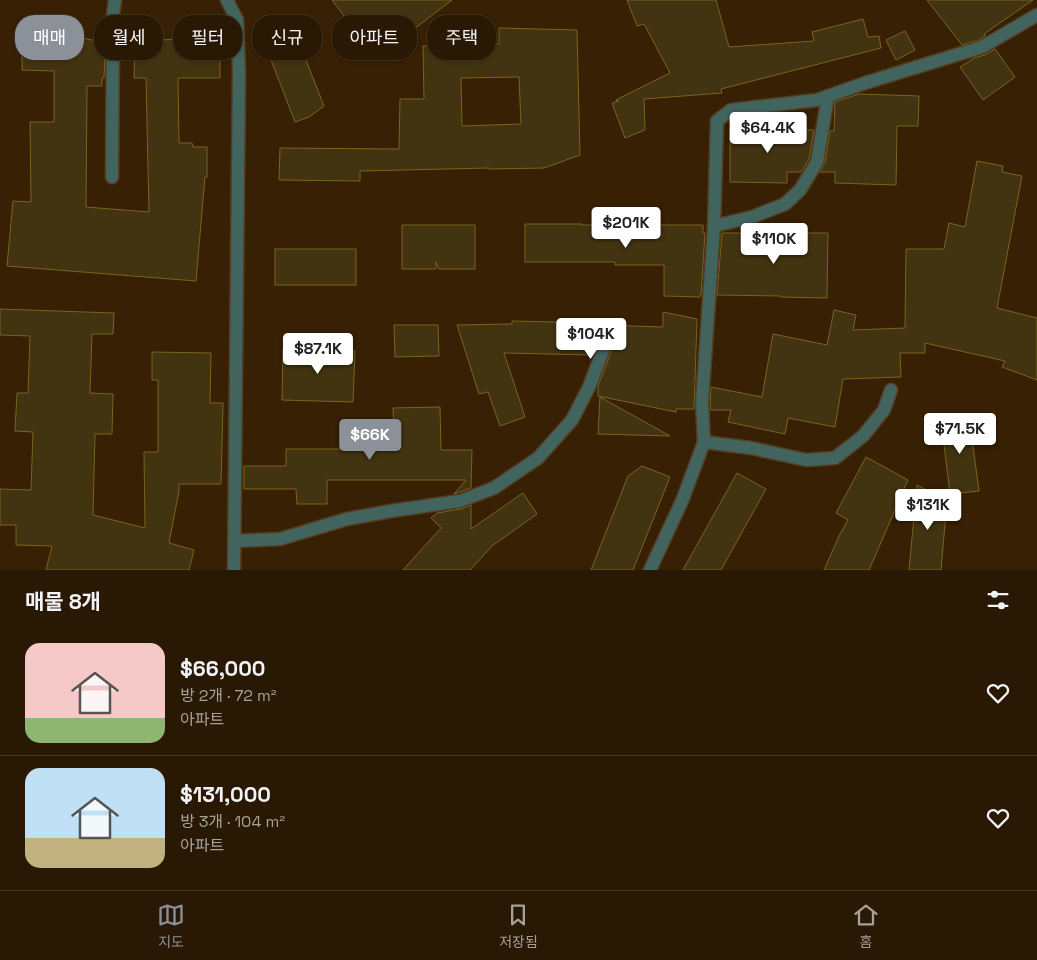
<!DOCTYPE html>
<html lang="ko">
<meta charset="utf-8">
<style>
:root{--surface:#291803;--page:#31210d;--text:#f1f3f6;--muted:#a5a09a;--line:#453725;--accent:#8c9099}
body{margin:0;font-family:"Space Grotesk","Noto Sans KR",sans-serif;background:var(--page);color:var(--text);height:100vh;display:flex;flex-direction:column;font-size:19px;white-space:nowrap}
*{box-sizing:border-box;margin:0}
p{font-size:16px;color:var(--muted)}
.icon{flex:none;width:28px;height:28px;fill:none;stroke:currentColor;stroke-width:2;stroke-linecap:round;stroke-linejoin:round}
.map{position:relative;height:570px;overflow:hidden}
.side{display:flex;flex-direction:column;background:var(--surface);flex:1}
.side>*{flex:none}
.top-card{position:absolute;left:15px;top:15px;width:500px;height:45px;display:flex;gap:10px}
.price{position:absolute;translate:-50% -42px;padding:0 11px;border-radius:5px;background:#fff;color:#222;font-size:16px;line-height:32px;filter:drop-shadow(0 1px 2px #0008)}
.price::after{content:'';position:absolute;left:50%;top:30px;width:15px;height:11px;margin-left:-8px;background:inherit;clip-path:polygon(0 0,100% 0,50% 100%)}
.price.on{background:var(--accent);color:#fff}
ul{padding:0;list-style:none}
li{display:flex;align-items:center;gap:15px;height:125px;padding:0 25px}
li+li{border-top:1px solid var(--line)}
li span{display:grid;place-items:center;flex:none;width:140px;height:100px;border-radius:15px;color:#555}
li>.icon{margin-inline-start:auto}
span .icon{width:60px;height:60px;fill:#fffc;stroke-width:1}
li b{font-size:21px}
h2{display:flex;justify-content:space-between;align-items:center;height:60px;padding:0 25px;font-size:21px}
.chip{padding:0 18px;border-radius:20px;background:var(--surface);box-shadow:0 1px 4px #0004,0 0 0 1px var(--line);font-size:18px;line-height:45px}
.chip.on{background:var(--accent);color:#fff}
.tabs{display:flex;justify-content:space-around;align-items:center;height:70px;border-top:1px solid var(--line);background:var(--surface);font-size:14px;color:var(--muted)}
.tabs a{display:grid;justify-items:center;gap:2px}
.tabs .on{color:var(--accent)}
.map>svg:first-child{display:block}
.building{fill:#423311;stroke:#7d621e;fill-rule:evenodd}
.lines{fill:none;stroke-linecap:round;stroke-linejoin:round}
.street-casing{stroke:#553d22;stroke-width:15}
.street{stroke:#41645f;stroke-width:12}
</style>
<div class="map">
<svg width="1037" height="570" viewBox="0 0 1037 570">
<rect width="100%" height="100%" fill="#372004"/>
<g class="building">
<path d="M332 0H452L376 58Z"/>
<path d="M627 0H716L729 47 814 41 812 32 863 19 868 37 879 36 881 48 721 89 722 93 644 99 645 130 625 138 612 103 619 101H616V100L670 73 644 24 637 26Z"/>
<path d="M927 0H1033L984 34 985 36 979 40 962 45Z"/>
<path d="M291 22 324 106 309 117 295 122 261 34Z"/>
<path d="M499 28 577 30 580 155 544 168 489 169V168L360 171V181L279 180 280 148 399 149 400 99H424L423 46 499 44ZM519 77 521 124 462 126 461 78Z"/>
<path d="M905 31 915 50 896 60 886 40Z"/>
<path d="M22 37H79L96 41 105 54 104 78H102V86H87L86 207 149 212 146 78H134L135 40 220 39V78H178L179 143H192L193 147H207V177H205L196 281 7 266 13 201 31 202 30 122H54V71L22 70Z"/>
<path d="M995 49 1015 77 983 100 960 67 973 59V58L985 55Z"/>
<path d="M859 94 919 96 918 126H897L896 185 835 183V172H820L825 163 830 131H834L835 102Z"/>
<path d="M730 129 814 130 809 159 801 172H787V183L730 182Z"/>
<path d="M977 161 1003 166 1002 172 1022 176 997 308 1037 318V380L1002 367 1005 361 925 343V353H900L901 377 843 379 835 427 788 418 785 434 728 422 731 410H710L711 387 762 397 773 334 827 345 834 310 856 315 853 330 905 328 906 249H944L949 223 965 227Z"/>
<path d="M525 224H582V225H703V233H705L701 295H700V297L664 296V265H615V262H525Z"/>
<path d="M402 225H475V269H439L436 262V269H402Z"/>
<path d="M722 233H828L827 298 780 297 781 296 717 295Z"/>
<rect x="275" y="249" width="81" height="36"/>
<path d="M0 309 114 313 113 334H92L90 393 113 394 112 434H95L93 515 145 528 144 452H158V380H152V352L211 353 210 403H223L221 484H179V491L169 543 194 550 189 570H46L52 546 16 545V525H0V489L31 490 33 432 15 431 17 393H28L30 336 0 335Z"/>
<path d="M663 312 697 319 694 409H676V412L598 396V386L614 345V341L612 338 605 335 601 336 599 340 592 355 504 353 525 417 500 426 488 392 479 394 457 325 512 324V321L599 323 598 325 663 327Z"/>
<path d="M394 325H438L439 356 395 357Z"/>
<path d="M283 349 355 351 353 402 282 400Z"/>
<path d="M600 397 670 436 598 434Z"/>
<path d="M440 407 441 450H472L471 488 454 494 466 480H327V504H297L296 489H244V466H286V449H395L393 408Z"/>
<path d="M969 416 979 491 950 494 941 420Z"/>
<path d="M866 457 908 480 869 570H824L839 536 848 520 836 513Z"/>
<path d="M642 466 670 477 633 570H591L628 476Z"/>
<path d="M737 473 766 489 721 570H683Z"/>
<path d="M917 485 947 501 941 570H909Z"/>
<path d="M523 493 537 514 492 546 470 570H403L441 528 431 518 437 513 461 509 471 505V529Z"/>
</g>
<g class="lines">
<defs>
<g id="street">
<path d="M227 0 237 20 239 70 234 570"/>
<path d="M112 177 113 15 115 0"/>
<path d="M714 226 752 217 785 204 800 190 817 162 828 96"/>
<path d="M704 442 702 403 714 226 717 121 731 110 817 100 865 83 982 47 1037 15"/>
<path d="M234 541 280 539 347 519 391 511 460 501 494 488 538 458 572 420 589 387 606 343"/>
<path d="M650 570 682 501 704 442 751 448 806 460 835 458 863 436 884 410 891 390"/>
</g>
</defs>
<use href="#street" class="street-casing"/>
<use href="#street" class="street"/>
</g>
</svg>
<b class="price" style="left:768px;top:154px">$64.4K</b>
<b class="price" style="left:626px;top:249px">$201K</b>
<b class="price" style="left:774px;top:265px">$110K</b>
<b class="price" style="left:591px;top:360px">$104K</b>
<b class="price" style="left:318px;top:375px">$87.1K</b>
<b class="price" style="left:960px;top:455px">$71.5K</b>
<b class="price on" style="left:370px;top:461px">$66K</b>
<b class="price" style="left:928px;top:531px">$131K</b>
<div class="top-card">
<a class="chip on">매매</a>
<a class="chip">월세</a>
<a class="chip">필터</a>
<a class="chip">신규</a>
<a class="chip">아파트</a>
<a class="chip">주택</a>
</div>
</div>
<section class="side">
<h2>매물 8개<svg class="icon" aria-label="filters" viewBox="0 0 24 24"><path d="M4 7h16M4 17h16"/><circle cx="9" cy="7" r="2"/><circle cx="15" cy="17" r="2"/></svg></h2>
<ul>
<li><span style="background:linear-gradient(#f6c9c9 75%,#8fb573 0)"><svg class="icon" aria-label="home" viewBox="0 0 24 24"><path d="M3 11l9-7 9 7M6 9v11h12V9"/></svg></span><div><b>$66,000</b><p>방 2개 · 72 m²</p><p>아파트</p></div><svg class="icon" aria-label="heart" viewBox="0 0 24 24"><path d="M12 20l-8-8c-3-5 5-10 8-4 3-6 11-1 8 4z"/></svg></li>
<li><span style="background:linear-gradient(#bfe0f5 70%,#c2b280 0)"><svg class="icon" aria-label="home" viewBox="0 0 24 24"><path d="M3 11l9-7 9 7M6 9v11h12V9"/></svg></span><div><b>$131,000</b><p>방 3개 · 104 m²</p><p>아파트</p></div><svg class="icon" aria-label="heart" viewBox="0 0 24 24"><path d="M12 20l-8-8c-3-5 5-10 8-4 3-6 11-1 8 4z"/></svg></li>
</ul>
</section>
<nav class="tabs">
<a class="on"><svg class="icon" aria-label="map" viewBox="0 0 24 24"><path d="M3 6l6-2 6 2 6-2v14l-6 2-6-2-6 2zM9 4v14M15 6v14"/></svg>지도</a>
<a><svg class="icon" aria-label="saved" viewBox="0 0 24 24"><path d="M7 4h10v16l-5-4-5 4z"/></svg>저장됨</a>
<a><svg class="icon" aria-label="home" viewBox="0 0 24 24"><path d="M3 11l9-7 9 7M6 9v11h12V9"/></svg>홈</a>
</nav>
